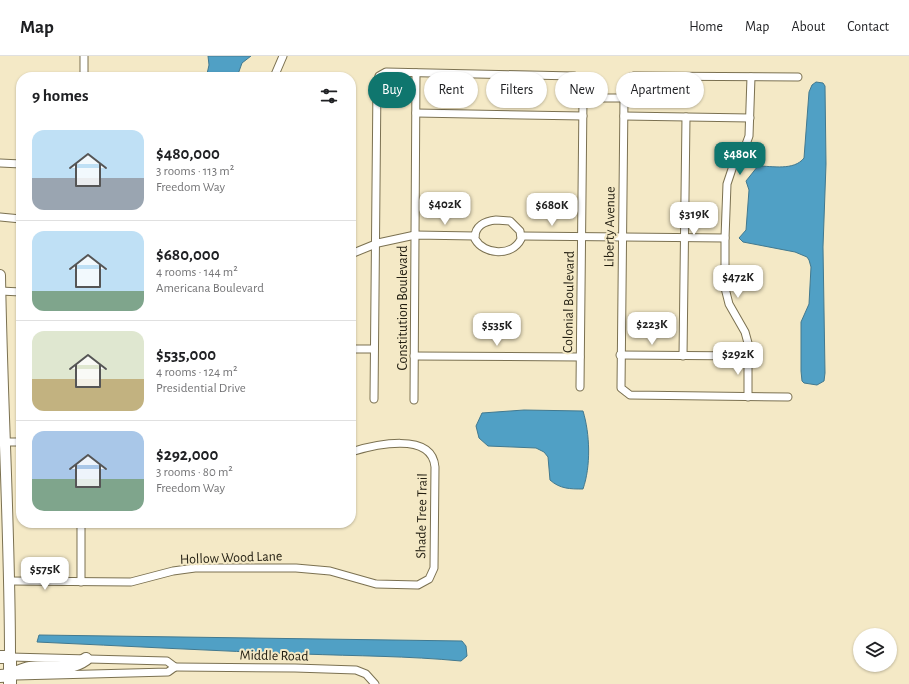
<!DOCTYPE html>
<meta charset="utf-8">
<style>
:root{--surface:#fff;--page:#f6f6f6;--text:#202124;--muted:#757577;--line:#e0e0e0;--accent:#0f766e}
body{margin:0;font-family:"Alegreya Sans",sans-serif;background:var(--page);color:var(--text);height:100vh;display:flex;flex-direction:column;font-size:15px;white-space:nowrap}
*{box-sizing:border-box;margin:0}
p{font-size:13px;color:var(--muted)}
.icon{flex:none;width:22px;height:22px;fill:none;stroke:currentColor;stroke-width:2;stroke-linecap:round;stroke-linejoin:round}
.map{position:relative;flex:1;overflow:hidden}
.sheet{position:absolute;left:16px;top:16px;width:340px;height:456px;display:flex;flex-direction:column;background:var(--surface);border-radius:16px;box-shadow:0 1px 3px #0004}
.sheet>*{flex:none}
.guide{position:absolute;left:368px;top:16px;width:380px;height:36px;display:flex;gap:8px}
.fabs{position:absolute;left:853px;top:572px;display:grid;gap:8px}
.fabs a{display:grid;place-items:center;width:44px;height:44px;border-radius:50%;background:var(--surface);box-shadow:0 1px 3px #0004;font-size:20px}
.price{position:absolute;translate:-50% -34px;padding:0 9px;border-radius:8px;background:#fff;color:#222;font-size:13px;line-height:26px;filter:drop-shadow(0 1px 2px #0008)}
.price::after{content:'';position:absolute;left:50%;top:24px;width:12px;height:9px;margin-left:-6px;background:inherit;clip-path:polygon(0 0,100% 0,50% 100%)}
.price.current{background:var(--accent);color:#fff}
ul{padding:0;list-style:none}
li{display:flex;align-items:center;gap:12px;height:100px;padding:0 16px}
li+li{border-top:1px solid var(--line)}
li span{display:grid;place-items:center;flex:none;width:112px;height:80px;border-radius:12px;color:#555}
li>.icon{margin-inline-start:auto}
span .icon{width:48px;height:48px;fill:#fffc;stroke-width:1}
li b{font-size:17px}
h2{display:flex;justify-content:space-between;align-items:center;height:48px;padding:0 16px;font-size:17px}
.chip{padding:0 14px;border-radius:18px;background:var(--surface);box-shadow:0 1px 3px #0004;font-size:14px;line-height:36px}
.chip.current{background:var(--accent);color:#fff}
header{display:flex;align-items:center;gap:24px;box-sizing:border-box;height:56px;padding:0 20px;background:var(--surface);border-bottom:1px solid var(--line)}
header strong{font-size:19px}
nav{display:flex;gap:22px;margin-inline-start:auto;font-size:14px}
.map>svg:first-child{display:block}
.water{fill:#50a0c5;stroke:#42798f}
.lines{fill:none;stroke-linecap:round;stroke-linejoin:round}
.street-casing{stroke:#7b7151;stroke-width:9}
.secondary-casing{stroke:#7b7151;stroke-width:12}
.primary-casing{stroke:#7b7151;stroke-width:14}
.street{stroke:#fff;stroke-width:7}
.secondary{stroke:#fff;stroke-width:10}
.primary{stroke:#fff;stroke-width:12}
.labels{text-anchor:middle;stroke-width:4;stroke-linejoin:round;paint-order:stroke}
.street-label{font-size:14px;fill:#221e11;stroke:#f4e9c6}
</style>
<header>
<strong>Map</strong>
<nav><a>Home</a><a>Map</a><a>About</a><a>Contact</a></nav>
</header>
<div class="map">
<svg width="909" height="628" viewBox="0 0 909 628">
<rect width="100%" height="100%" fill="#f4e9c6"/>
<g class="water">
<path d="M208 0H251L242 7 237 21 207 18 209 9Z"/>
<path d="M816 26 823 27 825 30 826 108 823 191 825 317 824 325 817 329 804 327 802 325 801 315V266L809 248 811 211 809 204 807 201 795 196 743 186 739 182 746 174 749 134 746 125 758 110C772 110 794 115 804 102L809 36 812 29Z"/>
<path d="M524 354 583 355C590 378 591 410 583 433 570 433 560 433 550 424L548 401 544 396 536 392 488 390 479 382 476 370 482 357Z"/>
<path d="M39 579 462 585 466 590 467 600 461 605C408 600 356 600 303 598 214 595 126 590 37 586Z"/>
</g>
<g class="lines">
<defs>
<g id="street">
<path d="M84 21V0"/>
<path d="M274 21 283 0"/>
<path d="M583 42H624"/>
<path d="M416 57 583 60"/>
<path d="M624 60 750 62"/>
<path d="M0 107 21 108"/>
<path d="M0 161 21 163"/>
<path d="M496 164 510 165 520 175 521 183C512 201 484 199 475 183 474 170 485 165 496 164Z"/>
<path d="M522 180 725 182"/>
<path d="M351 198 378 187 415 179 475 180"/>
<path d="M0 235 21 236"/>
<path d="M351 293H374"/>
<path d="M620 299 748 300"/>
<path d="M414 300 580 301"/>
<path d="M683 300 686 61"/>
<path d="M748 341V287L745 276 729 248 725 232V182L727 128 733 110 745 91 749 80 751 21"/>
<path d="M788 341 630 339 621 332 624 42C624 33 622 22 634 20L798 21"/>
<path d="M374 343 377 26 379 20 386 16 574 20 581 23 583 42 580 331"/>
<path d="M414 344 416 17"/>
<path d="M4 386H21"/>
<path d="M10 525 131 526 173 515 195 512H296L330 515 376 528 418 529 429 523 434 512 435 411C432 375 374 389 351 396"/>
<path d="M81 526V467"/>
<path d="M10 601 167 605 175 611 168 616 16 620"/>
<path d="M175 611 295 612 356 614 366 618 375 628"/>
</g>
<path id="secondary" d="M0 219C2 347 10 474 10 601"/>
<g id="primary">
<path d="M0 601H10V628"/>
<path d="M0 620C12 620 19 614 30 612 50 609 68 616 86 603"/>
</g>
</defs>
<use href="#street" class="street-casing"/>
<use href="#secondary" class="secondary-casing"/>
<use href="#primary" class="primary-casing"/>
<use href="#street" class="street"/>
<use href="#secondary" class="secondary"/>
<use href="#primary" class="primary"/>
</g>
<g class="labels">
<g class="street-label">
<text transform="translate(609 171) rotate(-89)" y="5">Liberty Avenue</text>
<text transform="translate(568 246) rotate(-89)" y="5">Colonial Boulevard</text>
<text transform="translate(402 252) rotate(-90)" y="5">Constitution Boulevard</text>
<text transform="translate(421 460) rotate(-89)" y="5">Shade Tree Trail</text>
<text transform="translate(231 501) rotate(-2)" y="5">Hollow Wood Lane</text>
<text transform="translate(274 599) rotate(1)" y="5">Middle Road</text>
</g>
</g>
</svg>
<div class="fabs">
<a><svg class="icon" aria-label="layers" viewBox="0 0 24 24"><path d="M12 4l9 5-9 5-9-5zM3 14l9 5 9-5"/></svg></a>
</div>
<b class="price current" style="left:740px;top:120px">$480K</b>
<b class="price" style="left:445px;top:170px">$402K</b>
<b class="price" style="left:552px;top:171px">$680K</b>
<b class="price" style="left:694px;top:180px">$319K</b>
<b class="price" style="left:738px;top:243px">$472K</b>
<b class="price" style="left:652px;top:290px">$223K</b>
<b class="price" style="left:497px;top:291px">$535K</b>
<b class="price" style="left:738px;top:320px">$292K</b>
<b class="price" style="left:45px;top:535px">$575K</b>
<div class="guide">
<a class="chip current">Buy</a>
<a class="chip">Rent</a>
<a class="chip">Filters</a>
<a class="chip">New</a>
<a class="chip">Apartment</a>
</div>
<section class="sheet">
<h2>9 homes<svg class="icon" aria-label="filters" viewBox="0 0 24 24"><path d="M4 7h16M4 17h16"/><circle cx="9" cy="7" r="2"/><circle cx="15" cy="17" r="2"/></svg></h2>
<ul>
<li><span style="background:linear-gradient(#bfe0f5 60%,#9aa5b1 0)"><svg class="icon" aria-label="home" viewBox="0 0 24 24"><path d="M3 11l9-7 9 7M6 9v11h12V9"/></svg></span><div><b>$480,000</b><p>3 rooms · 113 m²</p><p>Freedom Way</p></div></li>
<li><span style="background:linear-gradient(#bfe0f5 75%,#7fa58c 0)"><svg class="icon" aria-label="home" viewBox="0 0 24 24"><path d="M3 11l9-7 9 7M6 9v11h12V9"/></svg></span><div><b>$680,000</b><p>4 rooms · 144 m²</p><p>Americana Boulevard</p></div></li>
<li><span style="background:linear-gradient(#dfe7d0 60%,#c2b280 0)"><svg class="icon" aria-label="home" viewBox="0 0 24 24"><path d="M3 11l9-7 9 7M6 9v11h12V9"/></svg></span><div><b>$535,000</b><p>4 rooms · 124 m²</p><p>Presidential Drive</p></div></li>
<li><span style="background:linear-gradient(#a9c7e8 60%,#7fa58c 0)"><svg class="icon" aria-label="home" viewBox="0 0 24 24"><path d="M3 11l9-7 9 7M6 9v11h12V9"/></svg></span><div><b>$292,000</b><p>3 rooms · 80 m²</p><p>Freedom Way</p></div></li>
</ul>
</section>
</div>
